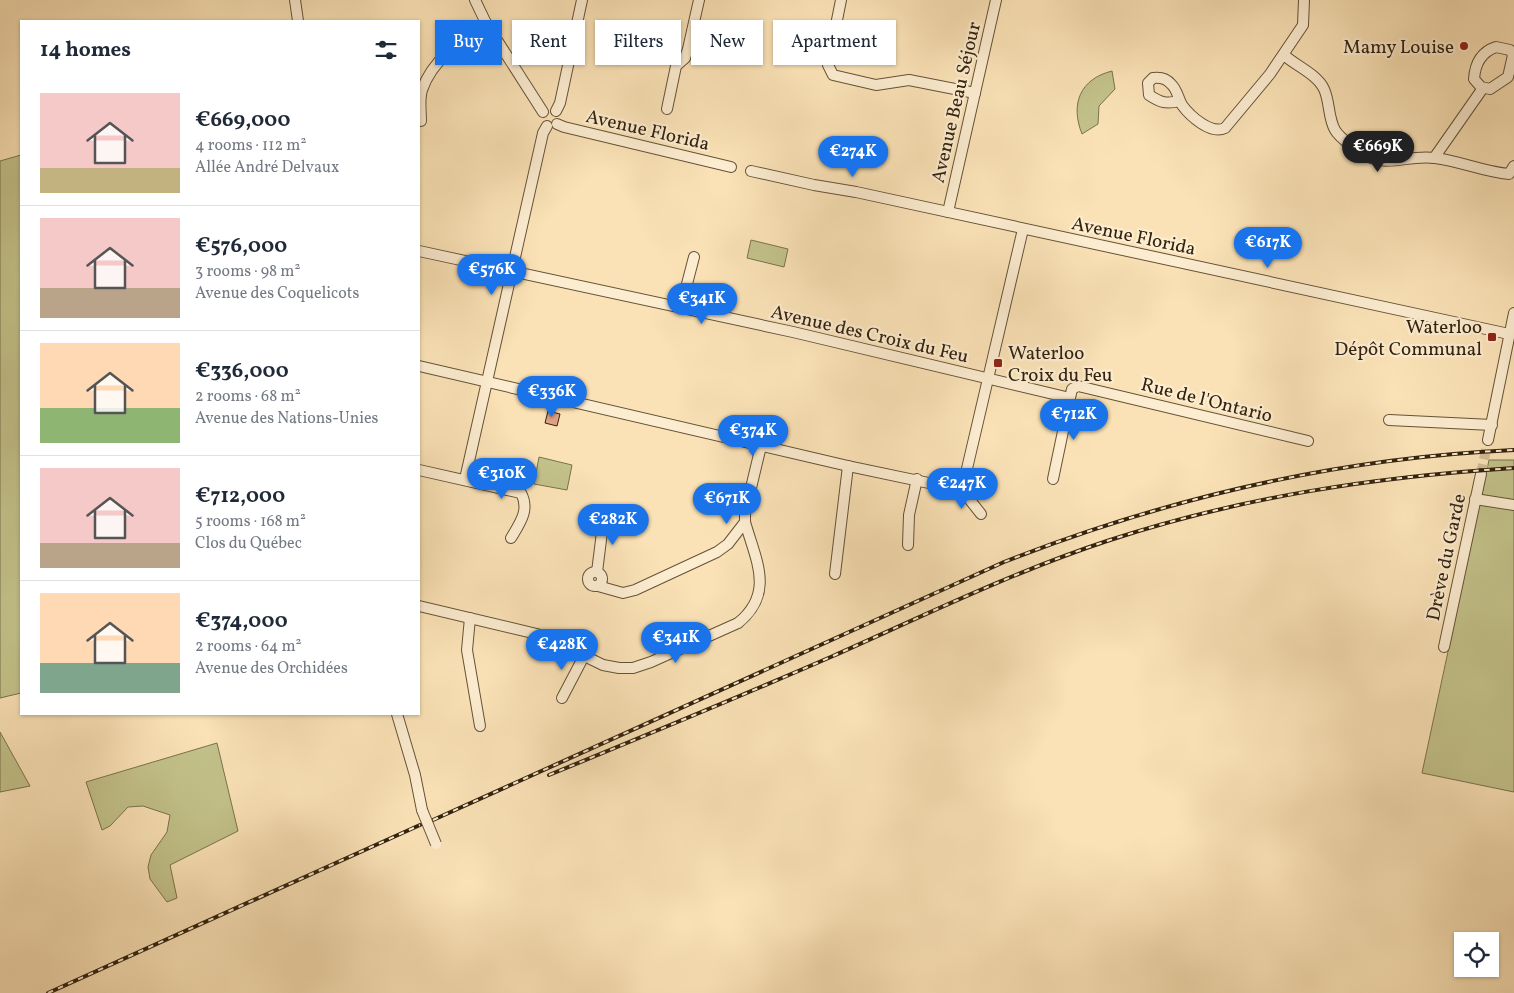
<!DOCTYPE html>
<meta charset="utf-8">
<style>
:root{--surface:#fff;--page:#f2f2f3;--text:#1f2937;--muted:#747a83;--line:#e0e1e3;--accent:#1a73e8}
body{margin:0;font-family:Vollkorn,serif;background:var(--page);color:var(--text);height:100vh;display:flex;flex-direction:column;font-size:19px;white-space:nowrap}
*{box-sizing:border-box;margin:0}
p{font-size:16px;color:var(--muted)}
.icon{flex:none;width:28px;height:28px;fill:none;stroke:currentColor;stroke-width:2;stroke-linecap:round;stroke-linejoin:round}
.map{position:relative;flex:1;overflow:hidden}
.sheet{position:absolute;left:20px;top:20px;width:400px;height:695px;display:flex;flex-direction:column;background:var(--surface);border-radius:0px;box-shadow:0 1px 4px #0004}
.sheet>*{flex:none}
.banner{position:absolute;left:435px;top:20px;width:475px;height:45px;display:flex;gap:10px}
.tools{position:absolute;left:1454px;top:932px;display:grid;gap:10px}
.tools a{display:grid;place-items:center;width:45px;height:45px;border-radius:0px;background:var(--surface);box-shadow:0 1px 4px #0004;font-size:25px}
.price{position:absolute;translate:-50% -42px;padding:0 11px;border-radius:18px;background:var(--accent);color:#fff;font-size:16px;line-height:32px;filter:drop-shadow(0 1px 2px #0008)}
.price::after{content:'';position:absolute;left:50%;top:30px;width:15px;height:11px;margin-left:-8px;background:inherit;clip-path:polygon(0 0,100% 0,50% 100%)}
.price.selected{background:#222;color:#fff}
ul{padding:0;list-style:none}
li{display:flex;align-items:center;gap:15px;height:125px;padding:0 20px}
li+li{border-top:1px solid var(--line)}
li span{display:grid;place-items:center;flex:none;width:140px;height:100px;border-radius:0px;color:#555}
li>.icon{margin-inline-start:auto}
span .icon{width:60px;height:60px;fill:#fffc;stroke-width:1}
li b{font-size:21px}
h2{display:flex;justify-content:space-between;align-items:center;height:60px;padding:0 20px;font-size:21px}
.chip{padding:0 18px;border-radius:0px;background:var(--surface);box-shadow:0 1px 4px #0004;font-size:18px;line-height:45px}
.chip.selected{background:var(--accent);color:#fff}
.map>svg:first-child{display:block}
.green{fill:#c3c28a;stroke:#7b724c}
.building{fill:#e0a187;stroke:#33220d}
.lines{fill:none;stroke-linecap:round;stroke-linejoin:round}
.minor-tunnel{stroke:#d2bc94;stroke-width:10;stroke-dasharray:10 5;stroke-linecap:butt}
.minor-casing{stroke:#655237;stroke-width:12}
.minor{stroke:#fcecd0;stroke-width:10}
.rail-casing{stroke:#33220d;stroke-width:4}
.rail{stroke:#fcecd0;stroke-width:2;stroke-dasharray:5.5;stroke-linecap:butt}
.minor-bridge-casing{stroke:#655237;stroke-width:12;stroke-linecap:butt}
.minor-bridge{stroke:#fcecd0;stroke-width:10}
.poi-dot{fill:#8f2418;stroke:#fcecd0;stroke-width:2}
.labels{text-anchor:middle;stroke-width:4.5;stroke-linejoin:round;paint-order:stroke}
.poi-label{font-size:19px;fill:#33220d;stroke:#fcecd0;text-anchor:end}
.street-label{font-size:19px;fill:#33220d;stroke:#fcecd0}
</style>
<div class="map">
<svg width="1514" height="993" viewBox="0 0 1514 993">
<rect width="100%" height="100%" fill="#fae2b6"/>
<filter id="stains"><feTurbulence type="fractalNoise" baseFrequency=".004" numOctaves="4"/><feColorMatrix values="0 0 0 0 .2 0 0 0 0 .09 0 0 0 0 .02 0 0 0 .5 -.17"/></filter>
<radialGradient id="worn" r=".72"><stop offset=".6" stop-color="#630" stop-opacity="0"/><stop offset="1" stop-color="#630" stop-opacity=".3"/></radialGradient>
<g class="green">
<path d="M1112 71 1115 89 1099 106 1098 124 1082 134C1070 104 1080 79 1112 71Z"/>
<path d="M21 155V693L0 698V161Z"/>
<path d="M751 240 788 249 784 267 747 258Z"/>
<path d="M539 457 572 465 567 490 534 484Z"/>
<path d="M1489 460H1514V792L1422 773Z"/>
<path d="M0 732 30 786 0 792Z"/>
<path d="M217 743 238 831 170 865 177 898 167 902 150 879 148 867 151 855 167 832 170 815 143 806 128 807 110 826 102 830 86 782Z"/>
</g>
<path class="building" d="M548 411 560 414 557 426 545 423Z"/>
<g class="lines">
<path class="minor-tunnel" d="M1481 474 1488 440"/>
<defs>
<g id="minor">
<path d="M295 0 298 21"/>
<path d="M475 0 486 23 543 112"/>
<path d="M841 0 828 65 833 75 876 85 909 80 975 93"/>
<path d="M1496 47 1510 50 1513 55 1508 77 1490 89 1481 87 1474 79C1475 64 1481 52 1496 47Z"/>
<path d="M1284 55C1296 66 1317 74 1324 89 1330 102 1328 118 1335 130 1339 137 1348 143 1354 148 1383 172 1403 154 1435 158 1460 161 1484 172 1509 174L1514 166"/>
<path d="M1180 101C1166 104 1161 103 1149 95L1148 83 1153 78C1160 77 1166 78 1171 84 1177 89 1178 98 1182 105 1190 116 1211 135 1225 128L1270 74 1303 25 1304 0"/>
<path d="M667 109 676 66 685 58 688 49 699 0"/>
<path d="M556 111 560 103 582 0"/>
<path d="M421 121C421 112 419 99 422 90 432 60 461 40 486 23"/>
<path d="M557 124 564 127 731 167"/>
<path d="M1434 158 1483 88"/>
<path d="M751 171 814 185 856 192 1509 334"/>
<path d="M948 212 996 0"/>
<path d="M419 251 793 332 1070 398 1072 389 1078 386 1308 441"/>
<path d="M681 307 694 257"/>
<path d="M419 366 848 466 962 490 1023 229"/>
<path d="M1389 420 1492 425"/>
<path d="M1488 440 1514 313"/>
<path d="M419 470 521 493C530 510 520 523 511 538"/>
<path d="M465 479 543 133 547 126"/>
<path d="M1053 479 1070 398"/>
<path d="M962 490 981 514"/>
<path d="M1475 499 1514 505"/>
<path d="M908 545 909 515 917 479"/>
<circle cx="595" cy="579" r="7"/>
<path d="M597 572 604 516"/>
<path d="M835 574 848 466"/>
<path d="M598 586 623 593 635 590 717 552 728 544 745 522"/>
<path d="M419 606 541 635 603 665 619 668H633L651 662 738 623C775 593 756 561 745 522V513L761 446"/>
<path d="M470 618 467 650 480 726"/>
<path d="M1444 647 1481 474"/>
<path d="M562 698 584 656"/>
<path d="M397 714 415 775 422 810"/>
</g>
</defs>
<use href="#minor" class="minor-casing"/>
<use href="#minor" class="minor"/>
<defs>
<g id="rail">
<path d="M549 775C644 736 739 697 833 656 923 616 1013 572 1107 541 1241 497 1374 477 1514 468"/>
<path d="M433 820 1004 562C1167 498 1339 458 1514 450"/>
<path d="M48 993 420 825"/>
</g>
</defs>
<use href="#rail" class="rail-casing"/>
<use href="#rail" class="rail"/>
<defs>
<path id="minor-bridge" d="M422 810 436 844"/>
</defs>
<use href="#minor-bridge" class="minor-bridge-casing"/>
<use href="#minor-bridge" class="minor-bridge"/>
</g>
<g class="poi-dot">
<circle cx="1464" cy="46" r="5"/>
<rect x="1487" y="332" width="10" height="10" rx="2.5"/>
<rect x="993" y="358" width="10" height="10" rx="2.5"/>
</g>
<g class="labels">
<g class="poi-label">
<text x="1454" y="53">Mamy Louise</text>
<text x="1482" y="333">Waterloo<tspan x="1482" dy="22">Dépôt Communal</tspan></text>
<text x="1008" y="359" text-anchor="start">Waterloo<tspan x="1008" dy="22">Croix du Feu</tspan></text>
</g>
<g class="street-label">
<text transform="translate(955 102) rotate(-77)" y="7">Avenue Beau Séjour</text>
<text transform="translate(648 129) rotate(13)" y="7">Avenue Florida</text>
<text transform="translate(1134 235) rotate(12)" y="7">Avenue Florida</text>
<text transform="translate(870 333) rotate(13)" y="7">Avenue des Croix du Feu</text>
<text transform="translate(1207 399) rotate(14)" y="7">Rue de l'Ontario</text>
<text transform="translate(1445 557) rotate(-78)" y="7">Drève du Garde</text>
</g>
</g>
<rect width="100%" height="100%" filter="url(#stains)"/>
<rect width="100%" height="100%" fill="url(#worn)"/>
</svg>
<div class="tools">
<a><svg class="icon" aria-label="locate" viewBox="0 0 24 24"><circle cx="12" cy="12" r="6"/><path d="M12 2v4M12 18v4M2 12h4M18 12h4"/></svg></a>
</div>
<b class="price selected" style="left:1378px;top:173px">€669K</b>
<b class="price" style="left:853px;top:178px">€274K</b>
<b class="price" style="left:1268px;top:269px">€617K</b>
<b class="price" style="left:492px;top:296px">€576K</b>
<b class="price" style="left:702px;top:325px">€341K</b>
<b class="price" style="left:552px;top:418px">€336K</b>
<b class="price" style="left:1074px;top:441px">€712K</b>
<b class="price" style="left:753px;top:457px">€374K</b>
<b class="price" style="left:502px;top:500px">€310K</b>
<b class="price" style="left:962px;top:510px">€247K</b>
<b class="price" style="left:727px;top:525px">€671K</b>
<b class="price" style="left:613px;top:546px">€282K</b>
<b class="price" style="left:676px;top:664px">€341K</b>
<b class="price" style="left:562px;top:671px">€428K</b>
<div class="banner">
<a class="chip selected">Buy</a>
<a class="chip">Rent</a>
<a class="chip">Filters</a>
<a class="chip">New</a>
<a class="chip">Apartment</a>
</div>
<section class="sheet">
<h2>14 homes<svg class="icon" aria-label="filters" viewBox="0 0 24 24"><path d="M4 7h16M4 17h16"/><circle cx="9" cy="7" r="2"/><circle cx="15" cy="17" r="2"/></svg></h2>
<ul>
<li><span style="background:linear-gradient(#f6c9c9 75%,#c2b280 0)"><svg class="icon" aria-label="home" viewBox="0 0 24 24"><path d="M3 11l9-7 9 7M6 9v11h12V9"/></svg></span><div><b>€669,000</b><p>4 rooms · 112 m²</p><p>Allée André Delvaux</p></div></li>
<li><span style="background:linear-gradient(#f6c9c9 70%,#b9a48a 0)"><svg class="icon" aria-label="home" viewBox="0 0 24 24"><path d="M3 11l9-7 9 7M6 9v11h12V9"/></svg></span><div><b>€576,000</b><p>3 rooms · 98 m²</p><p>Avenue des Coquelicots</p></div></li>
<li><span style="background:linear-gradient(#ffd9b3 65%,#8fb573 0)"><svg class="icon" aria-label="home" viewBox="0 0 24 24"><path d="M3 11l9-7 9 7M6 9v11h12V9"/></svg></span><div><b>€336,000</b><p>2 rooms · 68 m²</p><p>Avenue des Nations-Unies</p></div></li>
<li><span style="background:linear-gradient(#f6c9c9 75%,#b9a48a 0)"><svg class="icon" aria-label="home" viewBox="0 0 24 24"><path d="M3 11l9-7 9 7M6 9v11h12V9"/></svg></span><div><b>€712,000</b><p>5 rooms · 168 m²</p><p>Clos du Québec</p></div></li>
<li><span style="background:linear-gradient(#ffd9b3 70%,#7fa58c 0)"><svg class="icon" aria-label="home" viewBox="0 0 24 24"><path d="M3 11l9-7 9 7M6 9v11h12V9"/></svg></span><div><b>€374,000</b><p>2 rooms · 64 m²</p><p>Avenue des Orchidées</p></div></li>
</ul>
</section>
</div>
